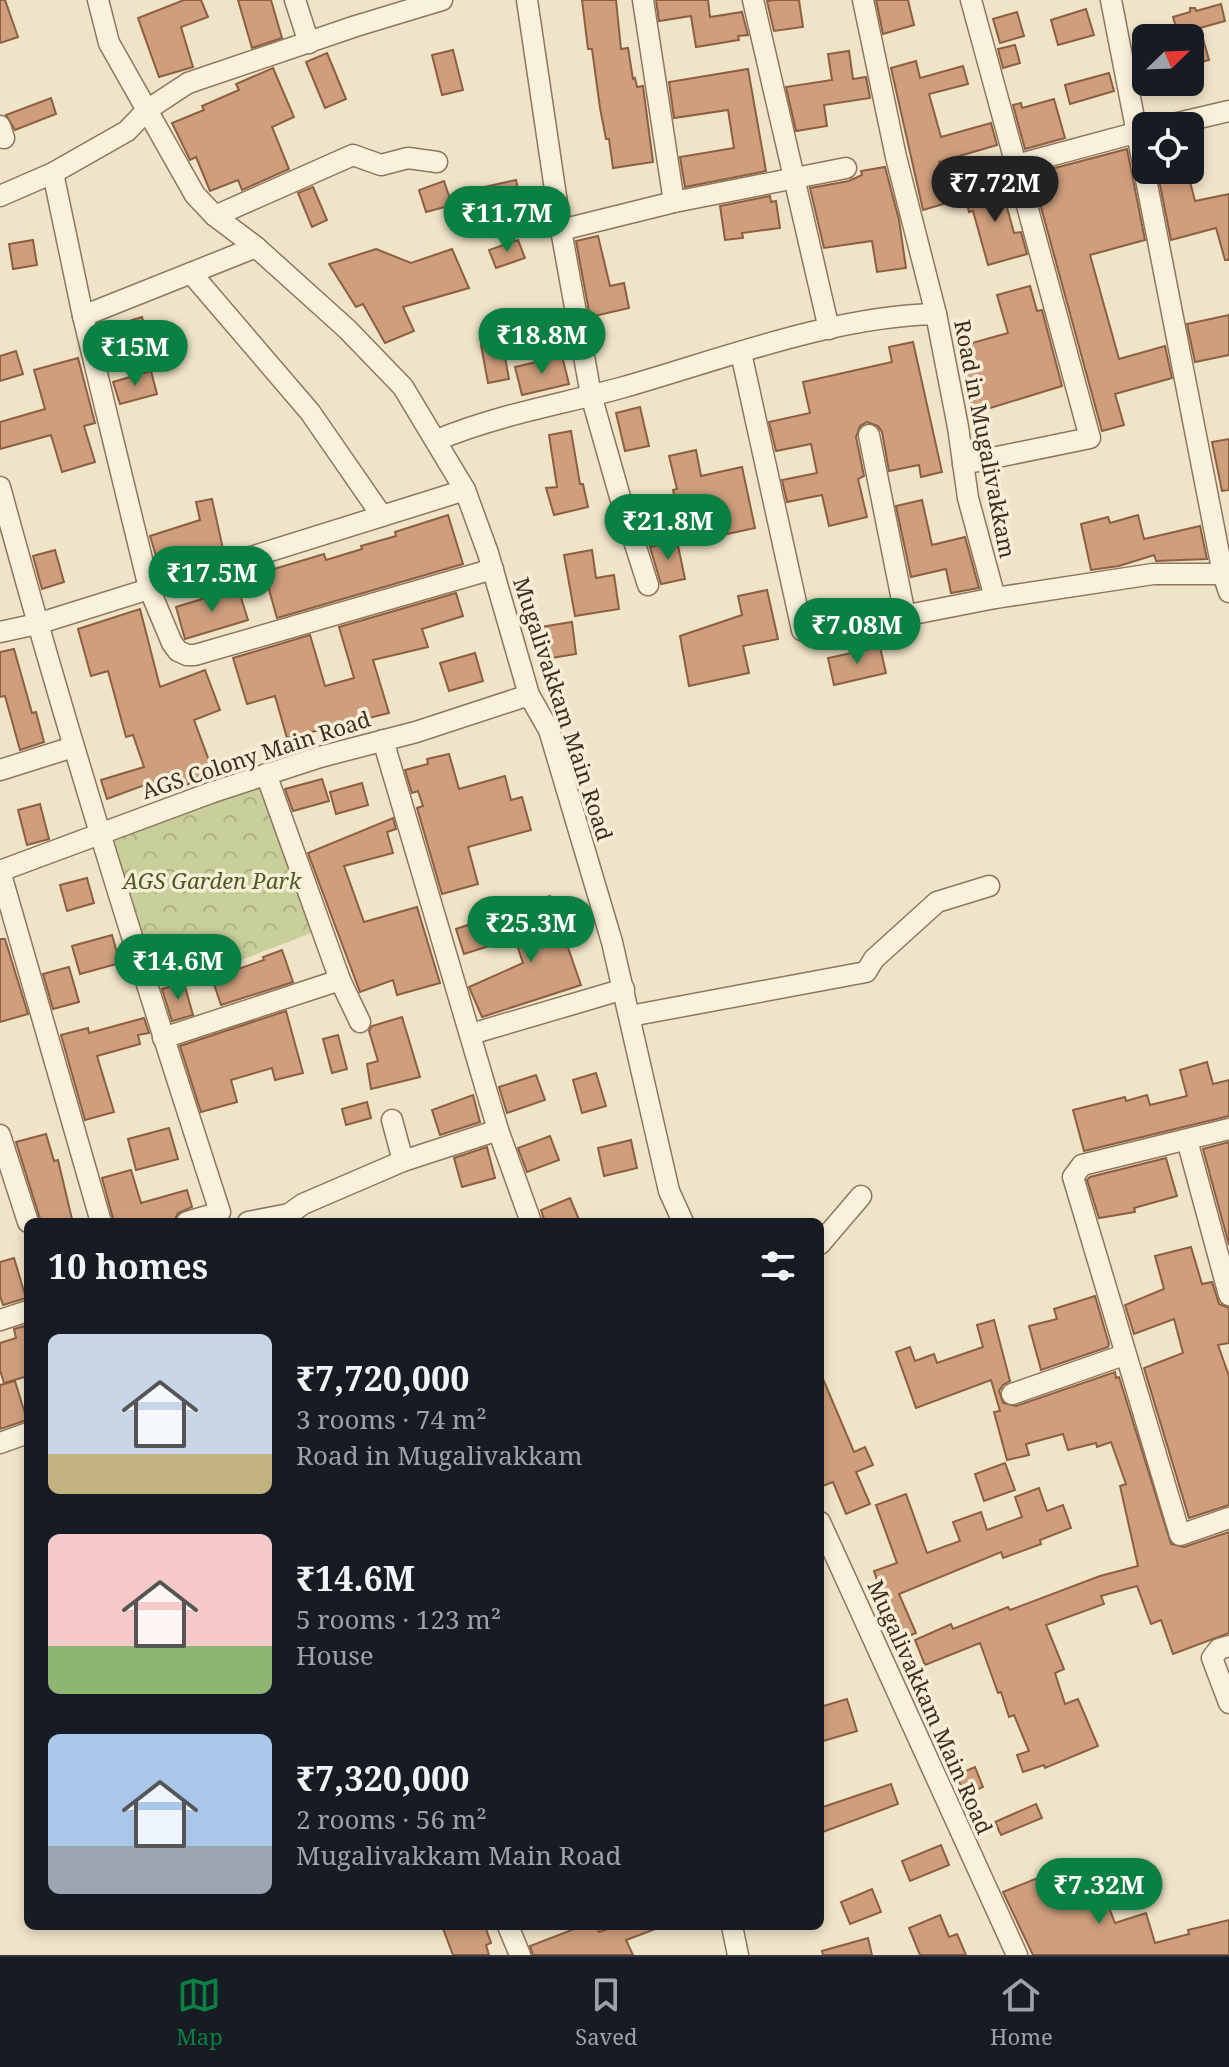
<!DOCTYPE html>
<meta charset="utf-8">
<style>
:root{--surface:#171b24;--page:#20242c;--text:#f1f3f6;--muted:#9ea1a6;--line:#363941;--accent:#0b8043}
body{margin:0;font-family:"Noto Serif",serif;background:var(--page);color:var(--text);height:100vh;display:flex;flex-direction:column;font-size:30px;white-space:nowrap}
*{box-sizing:border-box;margin:0}
p{font-size:26px;color:var(--muted)}
.icon{flex:none;width:44px;height:44px;fill:none;stroke:currentColor;stroke-width:2;stroke-linecap:round;stroke-linejoin:round}
.map{position:relative;flex:1;overflow:hidden}
.details{position:absolute;left:24px;top:1218px;width:800px;height:712px;display:flex;flex-direction:column;background:var(--surface);border-radius:12px;box-shadow:0 4px 12px #0003}
.details>*{flex:none}
.needle{width:52px;rotate:67deg}
.controls{position:absolute;left:1132px;top:24px;display:grid;gap:16px}
.controls a{display:grid;place-items:center;width:72px;height:72px;border-radius:12px;background:var(--surface);box-shadow:0 4px 12px #0003;font-size:40px}
.price{position:absolute;translate:-50% -68px;padding:0 18px;border-radius:28px;background:var(--accent);color:#fff;font-size:26px;line-height:52px;filter:drop-shadow(0 2px 4px #0008)}
.price::after{content:'';position:absolute;left:50%;top:48px;width:24px;height:18px;margin-left:-12px;background:inherit;clip-path:polygon(0 0,100% 0,50% 100%)}
.price.on{background:#222;color:#fff}
ul{padding:0;list-style:none}
li{display:flex;align-items:center;gap:24px;height:200px;padding:0 24px}
li span{display:grid;place-items:center;flex:none;width:224px;height:160px;border-radius:12px;color:#555}
li>.icon{margin-inline-start:auto}
span .icon{width:96px;height:96px;fill:#fffc;stroke-width:1}
li b{font-size:34px}
h2{display:flex;justify-content:space-between;align-items:center;height:96px;padding:0 24px;font-size:34px}
.dock{display:flex;justify-content:space-around;align-items:center;height:112px;border-top:2px solid var(--line);background:var(--surface);font-size:22px;color:var(--muted)}
.dock a{display:grid;justify-items:center;gap:4px}
.dock .on{color:var(--accent)}
.map>svg:first-child{display:block}
.forest{fill:url(#forest-crowns)}
.building{fill:#cf9f7d;stroke:#8d5f41;stroke-width:2}
.lines{fill:none;stroke-linecap:round;stroke-linejoin:round}
.minor-casing{stroke:#8d765c;stroke-width:23}
.minor{stroke:#faf1dc;stroke-width:20}
.labels{text-anchor:middle;stroke-width:7;stroke-linejoin:round;paint-order:stroke}
.street-label{font-size:22px;fill:#3d2e20;stroke:#f7eed8}
.park-label{font-size:22px;font-style:italic;fill:#4d5a26;stroke:#f7eed8}
</style>
<div class="map">
<svg width="1229" height="1955" viewBox="0 0 1229 1955">
<defs>
<pattern id="forest-crowns" width="20" height="18" patternUnits="userSpaceOnUse" patternTransform="scale(2)"><rect width="20" height="18" fill="#c9cf9b"/><path d="M2 6a3 3 0 1 1 6 0M12 15a3 3 0 1 1 6 0" fill="none" stroke="#aeb285"/></pattern>
</defs>
<rect width="100%" height="100%" fill="#f0e4c8"/>
<path class="forest" d="M265 775 319 930 163 990 102 833Z"/>
<g class="building">
<path d="M0 0H5L18 37 0 43Z"/>
<path d="M184 0H201L208 17 181 27 193 67 159 77 138 18Z"/>
<path d="M238 0H271L282 38 252 48Z"/>
<path d="M582 0H616L621 49 628 48 633 79 635 78 637 87 643 86 653 162 613 168 609 139H606L600 108 592 49H588Z"/>
<path d="M656 0H708L710 17 742 12 748 35 738 36 739 40 696 47 691 16 659 21Z"/>
<path d="M776 0H799L803 27 774 31 767 1Z"/>
<path d="M876 0H908L914 25 883 34Z"/>
<path d="M1221 4 1225 21 1200 28 1209 60 1190 65V31L1178 34 1173 17 1190 12V8H1195L1196 11Z"/>
<path d="M1086 9 1094 35 1058 45 1051 20Z"/>
<path d="M1017 12 1024 36 1000 43 993 19Z"/>
<path d="M1015 45 1020 63 1003 68 998 49Z"/>
<path d="M453 50 463 90 442 95 432 55Z"/>
<path d="M849 51 853 79 866 77 870 98 824 105 827 126 796 131 786 87 832 80 828 54Z"/>
<path d="M327 53 346 99 325 108 306 62Z"/>
<path d="M916 61 920 78 963 66 968 84 929 94 941 137 991 123 997 145 939 162 950 202 923 210 891 68Z"/>
<path d="M273 68 294 117 272 127 289 169 242 190 238 180 210 191 196 157 190 160 172 123 204 110 202 106 239 90 236 84Z"/>
<path d="M748 69 766 171 685 187 680 157 734 148 728 110 674 118 669 82Z"/>
<path d="M1109 73 1114 91 1070 104 1065 85Z"/>
<path d="M51 98 56 114 15 130 6 115Z"/>
<path d="M1054 99 1065 138 1025 149 1013 105 1021 103 1022 108Z"/>
<path d="M1127 149 1145 240 1090 255 1119 359 1165 346 1172 378 1115 394 1124 425 1102 431 1032 174Z"/>
<path d="M885 167 899 220 906 268 877 272 872 241 824 248 810 188 849 181 862 175 861 171Z"/>
<path d="M1157 170H1187L1195 201 1229 194V260H1225L1216 228 1171 240Z"/>
<path d="M516 180 521 202 467 214 462 192Z"/>
<path d="M444 181 452 205 426 212 419 190Z"/>
<path d="M1000 182 1014 233 1021 232 1027 254 988 265 973 211 969 212 964 192Z"/>
<path d="M313 187 327 220 312 227 298 193Z"/>
<path d="M770 196 771 202 776 201 780 228 742 233 743 238 725 240 720 206Z"/>
<path d="M598 236 610 286 624 283 629 308 590 317 576 241Z"/>
<path d="M33 240 37 265 13 269 9 244Z"/>
<path d="M518 240 525 258 496 268 489 250Z"/>
<path d="M376 249 411 263 452 249 469 288 403 307 414 331 385 343 363 304 356 307 329 264Z"/>
<path d="M1030 286 1037 311 1042 310 1062 386 974 413 958 347 1008 333 997 295Z"/>
<path d="M1229 315V355L1195 362 1187 324Z"/>
<path d="M142 317 149 343 106 356 100 330Z"/>
<path d="M502 341 509 379 488 383 481 345Z"/>
<path d="M913 342 942 472 921 477 919 465 889 471 882 432 878 426 867 422 860 426 856 437 864 476 858 479 867 517 829 526 822 495 787 502 782 480 817 473 811 444 776 451 769 422 810 413 803 382 892 362 889 347Z"/>
<path d="M16 351 23 374 0 381V356Z"/>
<path d="M562 356 569 384 522 395 515 367Z"/>
<path d="M78 358 95 423 84 426 95 462 62 472 51 435 0 449V422L45 409 34 370Z"/>
<path d="M151 371 157 394 120 404 113 382Z"/>
<path d="M640 407 649 446 625 451 616 413Z"/>
<path d="M571 431 580 484H583L588 507 554 515 546 488 557 487 549 435Z"/>
<path d="M1229 439V490L1222 491 1212 442Z"/>
<path d="M696 450 701 476 742 467 755 528 727 534 726 528 683 537 673 490 677 489 669 456Z"/>
<path d="M212 499 223 549 179 557 180 560 159 566 150 536 200 520 196 502Z"/>
<path d="M922 500 932 545 965 537 979 588 951 593 946 569 911 577 896 506Z"/>
<path d="M448 515 463 564 277 618 264 572 324 554 326 560 362 549 361 546 396 536 395 532Z"/>
<path d="M1138 515 1144 539 1200 526 1207 559 1156 561 1154 555 1119 566 1091 570 1081 524 1108 517 1110 523Z"/>
<path d="M677 541 685 579 661 584 650 547Z"/>
<path d="M55 550 64 582 42 589 33 556Z"/>
<path d="M592 550 596 578 614 575 619 609 575 616 564 555Z"/>
<path d="M238 588 248 620 185 639 176 607Z"/>
<path d="M767 590 778 639 743 646 749 673 689 686 680 636 742 615 738 596Z"/>
<path d="M456 593 463 616 422 629 428 647 373 660 389 713 287 738 275 696 247 704 233 658 310 635 325 686 354 678 339 627Z"/>
<path d="M140 609 160 687 205 670 220 710 194 720 214 774 155 797 150 783 107 799 101 780 144 767 133 735 126 737 108 671 91 676 78 629Z"/>
<path d="M572 622 576 654 539 660 534 628Z"/>
<path d="M880 647 886 673 834 685 828 658Z"/>
<path d="M14 649 32 713 36 712 44 742 20 750 5 696 0 697V652Z"/>
<path d="M475 653 483 681 449 691 440 663Z"/>
<path d="M449 754 459 789 505 776 511 800 522 797 531 830 468 847 478 884 442 894 417 808 423 806 418 791 412 793 405 770 428 764 427 759Z"/>
<path d="M322 779 329 801 293 811 285 789Z"/>
<path d="M362 783 368 805 336 814 330 792Z"/>
<path d="M40 804 49 839 27 845 18 810Z"/>
<path d="M393 818 396 829 387 832 393 853 344 866 364 922 417 907 440 983 397 995 393 980 360 992 308 853Z"/>
<path d="M87 878 94 903 67 911 60 885Z"/>
<path d="M550 896 581 985 482 1017 469 987 523 963 516 942 525 939 515 907Z"/>
<path d="M486 919 495 944 464 954 456 929Z"/>
<path d="M112 935 120 963 80 974 72 946Z"/>
<path d="M0 939H5L28 1014 0 1022Z"/>
<path d="M282 950 293 982 221 1005 212 978 264 960 263 957Z"/>
<path d="M69 967 79 1002 53 1009 43 974Z"/>
<path d="M184 983 193 1015 172 1021 162 989Z"/>
<path d="M286 1011 303 1073 275 1080 272 1068 231 1080 237 1102 201 1112 180 1046Z"/>
<path d="M402 1017 420 1077 371 1089 367 1064 378 1061 369 1031 372 1026Z"/>
<path d="M144 1018 149 1033 138 1035 140 1044 97 1056 114 1112 85 1120 61 1035 88 1028 89 1033Z"/>
<path d="M338 1035 347 1069 332 1073 323 1039Z"/>
<path d="M1207 1062 1213 1084 1229 1080V1116L1084 1151 1073 1110 1125 1097 1126 1101 1147 1095 1150 1105 1187 1096 1180 1070Z"/>
<path d="M596 1073 606 1106 582 1113 573 1080Z"/>
<path d="M536 1075 545 1100 507 1113 499 1087Z"/>
<path d="M473 1095 480 1122 440 1135 432 1110Z"/>
<path d="M367 1102 371 1118 346 1125 342 1109Z"/>
<path d="M169 1128 178 1159 136 1170 128 1139Z"/>
<path d="M46 1134 54 1161 58 1160 72 1219 62 1222H41L16 1142Z"/>
<path d="M550 1136 559 1160 527 1172 518 1148Z"/>
<path d="M631 1140 637 1168 604 1176 598 1148Z"/>
<path d="M1229 1142V1245L1203 1149Z"/>
<path d="M487 1147 495 1178 462 1187 454 1158Z"/>
<path d="M1166 1158 1177 1196 1134 1208 1135 1212 1099 1218 1087 1180 1090 1177Z"/>
<path d="M131 1170 141 1203 187 1190 192 1207 178 1213 174 1221 169 1222H114L102 1178Z"/>
<path d="M570 1198 580 1222H545L541 1210Z"/>
<path d="M1191 1247 1202 1284 1212 1282 1219 1304 1229 1308V1343L1218 1345 1229 1376V1505L1189 1518 1144 1368 1183 1353 1174 1319 1134 1334 1125 1305 1164 1289 1155 1256Z"/>
<path d="M14 1258 26 1298 3 1305 0 1296V1262Z"/>
<path d="M1095 1296 1109 1344 1108 1347 1041 1370 1029 1326 1057 1319 1054 1309Z"/>
<path d="M994 1320 1010 1381 1003 1385 999 1391 1003 1403 1016 1406 1115 1372 1116 1378 1119 1377 1171 1544 1184 1547 1229 1532V1633L1173 1654 1161 1620 1151 1624 1137 1586 1101 1596 1104 1604 1046 1625 1064 1669 1055 1673 1065 1704 1078 1699 1098 1746 1045 1768 1044 1765 1023 1772 1017 1755 1029 1751 1014 1715 1009 1717 1001 1692 998 1693 980 1643 925 1665 915 1640 951 1624 953 1629 1008 1607 1010 1610 1100 1576 1138 1566 1120 1486 1126 1484 1111 1442 1097 1447 1096 1443 1068 1450 1063 1434 1026 1444 1029 1455 1007 1460 994 1412 1000 1411 991 1380 916 1408 896 1352 910 1347 915 1361 934 1354 937 1363 983 1347 977 1325Z"/>
<path d="M28 1325V1376L4 1383 0 1370V1343L16 1338 14 1329Z"/>
<path d="M820 1372 854 1452 865 1447 873 1465 856 1472 870 1504 846 1514 833 1482 820 1487Z"/>
<path d="M15 1381 27 1420 0 1429V1385Z"/>
<path d="M1005 1463 1015 1490 984 1501 975 1474Z"/>
<path d="M1039 1488 1047 1511 1063 1505 1071 1528 1040 1540 1041 1544 1003 1558 1001 1552 899 1594 916 1633 898 1641 874 1571 897 1563 876 1505 906 1494 927 1553 960 1541 953 1522 981 1512 987 1530 1022 1517 1015 1497Z"/>
<path d="M847 1699 857 1731 820 1742V1707Z"/>
<path d="M975 1767 983 1787 965 1795 956 1775Z"/>
<path d="M891 1784 898 1804 820 1833V1808Z"/>
<path d="M1036 1804 1042 1818 1001 1835 995 1822Z"/>
<path d="M941 1845 949 1865 910 1881 902 1861Z"/>
<path d="M1045 1875 1055 1899 1099 1882 1115 1923 1146 1913 1155 1943 1189 1934 1188 1930 1229 1920V1955H1033L1003 1892Z"/>
<path d="M872 1889 881 1912 850 1924 841 1902Z"/>
<path d="M940 1915 949 1937 957 1934 966 1955H920L909 1928Z"/>
<path d="M442 1926H485L491 1943 486 1945 489 1955H453Z"/>
<path d="M582 1926H597L599 1932 617 1926 658 1928 626 1940 633 1955H533L530 1946Z"/>
<path d="M868 1938 872 1955H823L822 1951Z"/>
</g>
<g class="lines">
<defs>
<g id="minor">
<path d="M98 0 109 43 195 195 215 216 256 247 347 329 403 387 465 490 488 553 529 695 549 730 612 942 669 1191 683 1222"/>
<path d="M295 0 309 43"/>
<path d="M527 0 561 230"/>
<path d="M643 0 674 202"/>
<path d="M753 0 829 329"/>
<path d="M863 0 896 157 936 314"/>
<path d="M971 0 1016 165 1146 130"/>
<path d="M1111 0 1223 574"/>
<path d="M0 126 4 138"/>
<path d="M1165 126 1229 111"/>
<path d="M53 173 83 316 149 588 172 643 178 651 187 655H195L493 569"/>
<path d="M0 196 53 173 127 131 147 110 188 83 356 26 442 0"/>
<path d="M215 216 353 155 381 165 408 158 437 162"/>
<path d="M191 273 310 412 382 516"/>
<path d="M83 316 256 247"/>
<path d="M741 353 802 630 811 634 995 598"/>
<path d="M869 435 905 615"/>
<path d="M437 440C500 414 559 405 624 387 722 359 834 316 936 314L958 427 968 498 995 598 1153 574H1223L1229 592"/>
<path d="M963 464 1090 438 1016 165"/>
<path d="M0 487C66 731 142 972 220 1212L187 1222"/>
<path d="M648 585 620 497 591 395 561 230 674 202 846 168"/>
<path d="M0 632 37 624 465 490"/>
<path d="M383 740 498 1130 531 1222"/>
<path d="M0 770 73 747"/>
<path d="M0 871 213 792 320 757 416 732 529 695"/>
<path d="M0 871 101 1222"/>
<path d="M340 980 360 1022"/>
<path d="M630 1016 866 972 874 959 937 902 989 886"/>
<path d="M471 1034 624 989"/>
<path d="M163 1038 340 980 266 774"/>
<path d="M1229 1129 1082 1165 1073 1177 1180 1535 1229 1518"/>
<path d="M0 1135 28 1222"/>
<path d="M1187 1140 1229 1295"/>
<path d="M403 1161 498 1130"/>
<path d="M248 1222 289 1214 303 1204 403 1161 392 1120"/>
<path d="M820 1244 861 1196"/>
<path d="M0 1320 28 1311"/>
<path d="M1012 1394 1124 1355"/>
<path d="M0 1443 28 1433"/>
<path d="M820 1522 1017 1955"/>
<path d="M1229 1646 1219 1649 1212 1658 1229 1703"/>
<path d="M508 1926 520 1955"/>
<path d="M732 1926 738 1955"/>
</g>
</defs>
<use href="#minor" class="minor-casing"/>
<use href="#minor" class="minor"/>
</g>
<g class="labels">
<g class="street-label">
<text transform="translate(985 439) rotate(79)" y="8">Road in Mugalivakkam</text>
<text transform="translate(563 709) rotate(72)" y="8">Mugalivakkam Main Road</text>
<text transform="translate(256 755) rotate(-18)" y="8">AGS Colony Main Road</text>
<text transform="translate(930 1707) rotate(66)" y="8">Mugalivakkam Main Road</text>
</g>
<g class="park-label">
<text x="212" y="889">AGS Garden Park</text>
</g>
</g>
</svg>
<div class="controls">
<a><svg class="needle" viewBox="-14 -14 28 28"><path d="M0-13l5 13h-10z" fill="#e53935"/><path d="M0 13l5-13h-10z" fill="#9ea1a6"/></svg></a>
<a><svg class="icon" aria-label="locate" viewBox="0 0 24 24"><circle cx="12" cy="12" r="6"/><path d="M12 2v4M12 18v4M2 12h4M18 12h4"/></svg></a>
</div>
<b class="price on" style="left:995px;top:224px">₹7.72M</b>
<b class="price" style="left:507px;top:254px">₹11.7M</b>
<b class="price" style="left:542px;top:376px">₹18.8M</b>
<b class="price" style="left:135px;top:388px">₹15M</b>
<b class="price" style="left:668px;top:562px">₹21.8M</b>
<b class="price" style="left:212px;top:614px">₹17.5M</b>
<b class="price" style="left:857px;top:666px">₹7.08M</b>
<b class="price" style="left:531px;top:964px">₹25.3M</b>
<b class="price" style="left:178px;top:1002px">₹14.6M</b>
<b class="price" style="left:1099px;top:1926px">₹7.32M</b>
<section class="details">
<h2>10 homes<svg class="icon" aria-label="filters" viewBox="0 0 24 24"><path d="M4 7h16M4 17h16"/><circle cx="9" cy="7" r="2"/><circle cx="15" cy="17" r="2"/></svg></h2>
<ul>
<li><span style="background:linear-gradient(#c9d6e8 75%,#c2b280 0)"><svg class="icon" aria-label="home" viewBox="0 0 24 24"><path d="M3 11l9-7 9 7M6 9v11h12V9"/></svg></span><div><b>₹7,720,000</b><p>3 rooms · 74 m²</p><p>Road in Mugalivakkam</p></div></li>
<li><span style="background:linear-gradient(#f6c9c9 70%,#8fb573 0)"><svg class="icon" aria-label="home" viewBox="0 0 24 24"><path d="M3 11l9-7 9 7M6 9v11h12V9"/></svg></span><div><b>₹14.6M</b><p>5 rooms · 123 m²</p><p>House</p></div></li>
<li><span style="background:linear-gradient(#a9c7e8 70%,#9aa5b1 0)"><svg class="icon" aria-label="home" viewBox="0 0 24 24"><path d="M3 11l9-7 9 7M6 9v11h12V9"/></svg></span><div><b>₹7,320,000</b><p>2 rooms · 56 m²</p><p>Mugalivakkam Main Road</p></div></li>
</ul>
</section>
</div>
<nav class="dock">
<a class="on"><svg class="icon" aria-label="map" viewBox="0 0 24 24"><path d="M3 6l6-2 6 2 6-2v14l-6 2-6-2-6 2zM9 4v14M15 6v14"/></svg>Map</a>
<a><svg class="icon" aria-label="saved" viewBox="0 0 24 24"><path d="M7 4h10v16l-5-4-5 4z"/></svg>Saved</a>
<a><svg class="icon" aria-label="home" viewBox="0 0 24 24"><path d="M3 11l9-7 9 7M6 9v11h12V9"/></svg>Home</a>
</nav>
